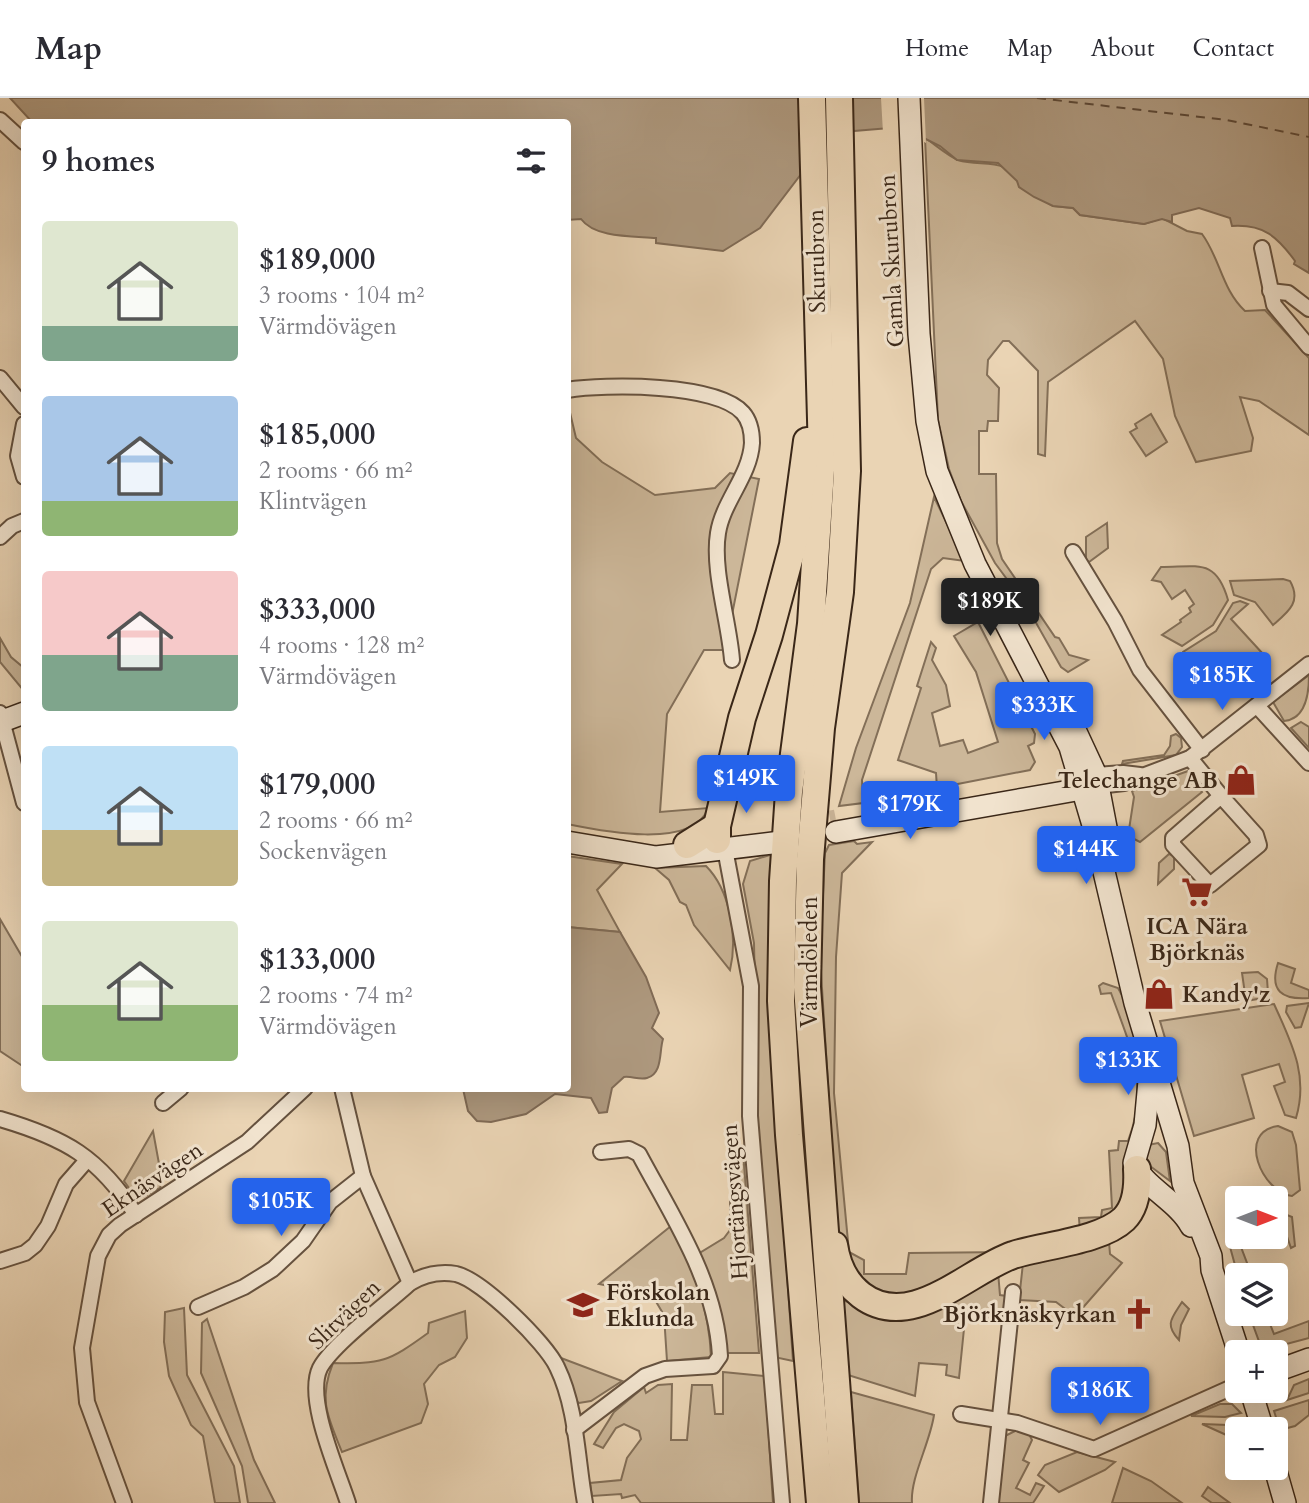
<!DOCTYPE html>
<meta charset="utf-8">
<style>
:root{--surface:#fff;--page:#f2f2f3;--text:#2b2b33;--muted:#7c7c81;--line:#e1e1e2;--accent:#2563eb}
body{margin:0;font-family:Cardo,serif;background:var(--page);color:var(--text);height:100vh;display:flex;flex-direction:column;font-size:26px;white-space:nowrap}
*{box-sizing:border-box;margin:0}
p{font-size:23px;color:var(--muted)}
.icon{flex:none;width:38px;height:38px;fill:none;stroke:currentColor;stroke-width:2;stroke-linecap:round;stroke-linejoin:round}
.map{position:relative;flex:1;overflow:hidden}
.drawer{position:absolute;left:21px;top:21px;width:550px;height:973px;display:flex;flex-direction:column;background:var(--surface);border-radius:7px;box-shadow:0 7px 28px #0002}
.drawer>*{flex:none}
.needle{width:46px;rotate:90deg}
.tools{position:absolute;left:1225px;top:1088px;display:grid;gap:14px}
.tools a{display:grid;place-items:center;width:63px;height:63px;border-radius:7px;background:var(--surface);box-shadow:0 7px 28px #0002;font-size:35px}
.price{position:absolute;translate:-50% -60px;padding:0 16px;border-radius:7px;background:var(--accent);color:#fff;font-size:23px;line-height:46px;filter:drop-shadow(0 2px 4px #0008)}
.price::after{content:'';position:absolute;left:50%;top:42px;width:21px;height:16px;margin-left:-10px;background:inherit;clip-path:polygon(0 0,100% 0,50% 100%)}
.price.current{background:#222;color:#fff}
ul{padding:0;list-style:none}
li{display:flex;align-items:center;gap:21px;height:175px;padding:0 21px}
li span{display:grid;place-items:center;flex:none;width:196px;height:140px;border-radius:7px;color:#555}
li>.icon{margin-inline-start:auto}
span .icon{width:84px;height:84px;fill:#fffc;stroke-width:1}
li b{font-size:30px}
h2{display:flex;justify-content:space-between;align-items:center;height:84px;padding:0 21px;font-size:30px}
header{display:flex;align-items:center;gap:42px;box-sizing:border-box;height:98px;padding:0 35px;background:var(--surface);border-bottom:2px solid var(--line)}
header strong{font-size:33px}
nav{display:flex;gap:38px;margin-inline-start:auto;font-size:24px}
.map>svg:first-child{display:block}
.green{fill:#ccb799;stroke:#836f58;stroke-width:2}
.water{fill:#ae997f;stroke:#806b56;stroke-width:2}
.pier{fill:#ead4b4}
.lines{fill:none;stroke-linecap:round;stroke-linejoin:round}
.ferry{stroke:#5d4937;stroke-width:2;stroke-dasharray:9 7;stroke-linecap:butt}
.secondary-tunnel{stroke:#c7b195;stroke-width:21;stroke-dasharray:21 10;stroke-linecap:butt}
.street-casing{stroke:#66523f;stroke-width:18}
.secondary-casing{stroke:#3a2718;stroke-width:24}
.highway-casing{stroke:#3a2718;stroke-width:30}
.street{stroke:#f1e3ce;stroke-width:14}
.secondary{stroke:#f1e3ce;stroke-width:21}
.highway{stroke:#ead4b4;stroke-width:26}
.labels{text-anchor:middle;stroke-width:6;stroke-linejoin:round;paint-order:stroke}
.street-label{font-size:23px;fill:#3a2718;stroke:#f1e3ce}
.poi-label{font-size:23px;font-weight:bold;fill:#3a2718;stroke:#f1e3ce;text-anchor:end}
</style>
<header>
<strong>Map</strong>
<nav><a>Home</a><a>Map</a><a>About</a><a>Contact</a></nav>
</header>
<div class="map">
<svg width="1309" height="1405" viewBox="0 0 1309 1405">
<rect width="100%" height="100%" fill="#ead4b4"/>
<filter id="stains"><feTurbulence type="fractalNoise" baseFrequency=".00286" numOctaves="4"/><feColorMatrix values="0 0 0 0 .2 0 0 0 0 .09 0 0 0 0 .02 0 0 0 .5 -.17"/></filter>
<radialGradient id="worn" r=".72"><stop offset=".6" stop-color="#630" stop-opacity="0"/><stop offset="1" stop-color="#630" stop-opacity=".3"/></radialGradient>
<g class="green">
<path d="M925 40C933 45 951 60 958 62 982 70 1008 56 1020 89L1053 108 1073 110 1080 117 1144 126 1162 120 1187 133 1202 136C1220 160 1222 192 1245 213L1265 212 1309 260V337L1259 303 1240 299 1253 340 1251 353 1196 364 1175 318 1163 261 1135 223 1048 284 1045 358 1038 356V273L1009 243H1003L988 262 987 277 999 290 998 323H988L987 333H979V376H996L997 445 1002 461 1055 539 1059 540 1069 557 1088 562 1068 574 1061 569 1026 507 995 465 961 403 949 371 938 322Z"/>
<path d="M567 302 576 340 602 364 655 397 715 390 730 375 759 381 725 552H704L667 616 660 714 708 710C694 752 601 733 567 726Z"/>
<path d="M1151 316 1167 344 1146 358 1130 334 1137 330 1135 326Z"/>
<path d="M934 399 965 463 943 460 931 471 862 682 863 705 839 708 856 650 910 505Z"/>
<path d="M1107 425 1108 450 1089 464 1086 462V439Z"/>
<path d="M1161 469C1198 469 1216 460 1228 502L1213 527 1182 548 1162 537 1181 524 1180 522 1191 514 1189 510 1194 506 1185 492 1172 501 1161 484 1152 482Z"/>
<path d="M1283 481 1290 483C1302 504 1288 514 1273 527L1255 504 1234 497 1230 483Z"/>
<path d="M1240 503 1248 506 1231 521 1263 556 1230 558 1258 560 1261 563 1234 588 1190 582 1177 567 1183 554 1216 533 1233 505Z"/>
<path d="M978 524 1035 636 1034 645 1028 648 1035 664 1030 672 937 690 936 675 898 662 921 590 917 588 931 544 936 550 932 562 946 587 950 608 932 615 940 648 963 642 968 655 998 644 976 574 954 538Z"/>
<path d="M0 540 11 559 24 570V593L0 564Z"/>
<path d="M1309 577C1309 595 1306 621 1284 623L1273 604Z"/>
<path d="M1301 624 1309 629V650L1291 630Z"/>
<path d="M1176 636 1181 640 1182 649 1176 657 1122 666 1123 663 1164 657 1170 648 1171 638Z"/>
<path d="M1188 673 1202 694 1140 744 1128 738 1134 699 1132 693Z"/>
<path d="M854 743 857 746 872 744 842 775 836 859 834 995 849 1154 864 1162V1176H906L909 1155 1009 1154 921 1198 878 1196 846 1166 837 1130 820 858 825 755 829 747Z"/>
<path d="M773 756 769 914 793 1263 774 1259 758 1046 754 845 743 786 750 763Z"/>
<path d="M1169 756 1174 758V771L1158 786 1159 765Z"/>
<path d="M567 758 622 766 597 792 620 834 567 829Z"/>
<path d="M706 768C730 792 738 839 730 872L694 827 686 807 680 804 669 782 655 770Z"/>
<path d="M0 821 24 862V969L0 953Z"/>
<path d="M795 853 828 1323 830 1405 794 933Z"/>
<path d="M1278 865 1295 871 1291 885 1309 892V900C1282 902 1269 893 1278 865Z"/>
<path d="M1258 874 1267 881 1268 895 1263 900 1246 903 1242 875Z"/>
<path d="M1103 885 1118 890C1141 929 1152 981 1141 1025 1138 1035 1132 1045 1129 1055 1127 1065 1130 1077 1130 1087 1129 1117 1105 1127 1080 1135L1079 1120 1101 1119 1102 1112 1112 1110 1109 1053 1118 1052 1119 1043H1128C1150 986 1130 948 1111 895L1101 896 1099 888Z"/>
<path d="M1309 905 1301 929 1295 930 1286 914 1287 908Z"/>
<path d="M1274 906C1291 944 1309 977 1296 1020L1285 1017 1274 988 1285 984 1279 966 1242 977 1254 1020 1194 1038 1160 923Z"/>
<path d="M1278 1028 1292 1034 1296 1047 1300 1092 1292 1098C1262 1094 1236 1034 1278 1028Z"/>
<path d="M153 1033 162 1082 160 1090 143 1099 134 1097 124 1083Z"/>
<path d="M1158 1045 1166 1054 1170 1083 1146 1065 1144 1056 1148 1047Z"/>
<path d="M737 1053 743 1054 759 1255H725L698 1156 724 1140 730 1132V1059Z"/>
<path d="M1287 1117 1292 1119 1295 1148 1291 1150 1285 1133 1276 1136V1123Z"/>
<path d="M671 1128C694 1171 709 1209 711 1259L667 1263 664 1217 652 1197 599 1186Z"/>
<path d="M1237 1135V1139H1266L1241 1149 1252 1178H1238L1227 1138Z"/>
<path d="M1109 1144 1110 1156 1122 1165 1080 1213H1068L1056 1204 1019 1202 1023 1165Z"/>
<path d="M998 1174 1000 1197 1007 1198 1004 1221 997 1220 996 1224 965 1221 959 1280 946 1277 947 1267 919 1265 915 1298 848 1277 843 1202 892 1222 921 1219Z"/>
<path d="M1182 1204 1189 1211 1181 1227 1179 1242C1164 1226 1172 1220 1182 1204Z"/>
<path d="M184 1210 187 1277 234 1368 240 1405H215L203 1338 191 1327 169 1278 164 1244 165 1214Z"/>
<path d="M465 1213 467 1240 455 1259 439 1267 424 1286 428 1306 421 1325 342 1354C328 1319 318 1302 333 1265 382 1266 388 1264 428 1235L429 1225Z"/>
<path d="M1249 1216H1266L1274 1236 1309 1223V1240L1279 1248 1260 1246Z"/>
<path d="M207 1221 254 1362 275 1405H248L242 1368 201 1275 202 1225Z"/>
<path d="M561 1260 622 1283 591 1303 579 1305 574 1301Z"/>
<path d="M723 1274 765 1278 773 1405H641L635 1397 622 1400 621 1396 592 1398 590 1385 621 1382 627 1360 641 1341 639 1333 624 1326 616 1330 603 1350 594 1346 614 1314 644 1289 646 1295 658 1287 672 1286 671 1342H687L692 1287H712L715 1316H723Z"/>
<path d="M1309 1281V1295L1287 1302 1294 1287Z"/>
<path d="M851 1294 934 1317C930 1345 910 1380 912 1405H859Z"/>
<path d="M1309 1302V1317L1295 1328 1280 1332 1274 1313Z"/>
<path d="M1220 1306H1232L1241 1315 1225 1319 1191 1318Z"/>
<path d="M1202 1326 1228 1327 1233 1340Z"/>
<path d="M1017 1332 1029 1336 1032 1342 1023 1362 1029 1365 1016 1390 1030 1397 1036 1385 1044 1388 1033 1405H998L1005 1338Z"/>
<path d="M1077 1354 1115 1364 1105 1372 1059 1394 1038 1377 1045 1367Z"/>
<path d="M1123 1370 1151 1383 1182 1405H1112Z"/>
<path d="M1208 1389 1230 1405H1212L1202 1398Z"/>
</g>
<g class="water">
<path d="M10 0H1309V175L1294 166 1295 163C1277 138 1263 126 1232 128L1230 120 1199 110 1172 117V124L1162 121 1144 126 1080 117 1073 110 1053 108 1034 99 1019 89 1017 83 998 65 957 62 940 48 902 29 854 33 805 71 760 130 723 153 656 145V140C632 138 595 140 581 121L567 122V24H32Z"/>
<path d="M567 829 620 834 646 879 659 915 652 930 663 941C659 953 663 976 647 980 639 982 632 978 624 979L612 990 607 1014 599 1015 591 1000 555 996 526 1016 491 1024 477 1023 468 1013 463 991 567 990Z"/>
</g>
<path class="pier" d="M881 0H924L926 45 902 32 883 35Z"/>
<g class="lines">
<path class="ferry" d="M1037 0 1227 22 1309 39"/>
<path class="secondary-tunnel" d="M800 729 836 722"/>
<defs>
<g id="street">
<path d="M0 22 24 44"/>
<path d="M1262 150 1274 207 1309 249"/>
<path d="M1270 193 1288 195 1309 211"/>
<path d="M0 280 24 309"/>
<path d="M567 292C605 286 717 285 743 315 750 323 752 335 752 345 750 378 723 403 718 435 712 472 729 523 732 562"/>
<path d="M24 326 18 358 24 379"/>
<path d="M0 439 12 428 24 423"/>
<path d="M1073 454 1115 523 1140 572 1202 652"/>
<path d="M1258 609 1309 665"/>
<path d="M0 615 24 705"/>
<path d="M1190 660 1221 698"/>
<path d="M1096 677 1123 675 1140 677"/>
<path d="M1098 688 1124 685 1190 660 1309 566"/>
<path d="M1221 698 1256 737 1259 747 1210 787 1173 747V740Z"/>
<path d="M725 751 751 888 750 1018 782 1405"/>
<path d="M342 990 363 1078 410 1185"/>
<path d="M163 1005 181 990"/>
<path d="M0 1021C65 1040 99 1059 136 1117"/>
<path d="M0 1163 25 1155 35 1147 48 1128 66 1086 87 1062"/>
<path d="M198 1209 244 1189 273 1171 303 1143 330 1104 363 1078"/>
<path d="M961 1316 1017 1325 1094 1351 1237 1287"/>
<path d="M574 1332 645 1278 665 1271 713 1268 720 1258C716 1183 673 1120 639 1056L629 1051 601 1054"/>
<path d="M124 1405 87 1304 82 1250 98 1158 109 1137 120 1127 247 1044 305 990"/>
<path d="M348 1405C338 1373 305 1301 320 1270 333 1246 387 1206 410 1185 423 1177 440 1173 456 1176 482 1182 546 1245 557 1269 577 1310 577 1361 585 1405"/>
<path d="M991 1405 1013 1194"/>
</g>
<g id="secondary">
<path d="M909 0 919 236 927 323 937 373 975 466 1070 649 1093 727 1135 905 1178 1048 1183 1085 1211 1158 1212 1172 1239 1255"/>
<path d="M0 624 24 615"/>
<path d="M1076 634 1096 677 1108 740"/>
<path d="M836 734 1093 689"/>
<path d="M567 744 656 759 781 744"/>
<path d="M1150 972 1145 1027 1134 1065C1142 1088 1178 1103 1191 1128"/>
<path d="M1276 1273 1309 1261"/>
<path d="M1251 1293 1263 1332"/>
<path d="M1275 1370 1285 1405"/>
</g>
<g id="highway">
<path d="M812 0 822 357 811 526 789 694 783 783 781 903 789 1037 820 1405"/>
<path d="M839 0 847 373 840 494 821 630 810 761 807 889 845 1405"/>
<path d="M717 742V728L742 620 769 537 793 447 807 343"/>
<path d="M687 747 717 728"/>
<path d="M834 1147C837 1167 844 1184 861 1197 911 1235 967 1173 1013 1157 1044 1147 1101 1143 1124 1121 1137 1108 1138 1088 1137 1071"/>
</g>
</defs>
<use href="#street" class="street-casing"/>
<use href="#secondary" class="secondary-casing"/>
<use href="#highway" class="highway-casing"/>
<use href="#street" class="street"/>
<use href="#secondary" class="secondary"/>
<use href="#highway" class="highway"/>
</g>
<defs>
<symbol id="shop-bare" viewBox="-9 -9 18 18"><path d="M-5-2.5h2.3a2.7 3.5 0 0 1 5.4 0H5L5.5 6h-11ZM-1.5-2.5h3a1.5 2.3 0 0 0-3 0Z" fill="#8f2418" stroke="#f1e3ce" stroke-width="2.5" paint-order="stroke"/></symbol>
<symbol id="supermarket-bare" viewBox="-9 -9 18 18"><path d="M-6-5.5h2.5l.6 2H6L4.5 2H-2.5L-4.4-4H-6ZM-1.5 3.2a1.3 1.3 0 1 0 .1 0ZM3 3.2a1.3 1.3 0 1 0 .1 0Z" fill="#8f2418" stroke="#f1e3ce" stroke-width="2.5" paint-order="stroke"/></symbol>
<symbol id="school-bare" viewBox="-9 -9 18 18"><path d="M0-5L7-2L0 1L-7-2ZM-4 1L0 2.5L4 1V4Q0 6-4 4Z" fill="#8f2418" stroke="#f1e3ce" stroke-width="2.5" paint-order="stroke"/></symbol>
<symbol id="church-bare" viewBox="-9 -9 18 18"><path d="M-1.2-6h2.4v3.5h3.3v2.4h-3.3V6h-2.4V-.1h-3.3v-2.4h3.3Z" fill="#8f2418" stroke="#f1e3ce" stroke-width="2.5" paint-order="stroke"/></symbol>
</defs>
<g fill-rule="evenodd">
<use href="#shop-bare" x="1219" y="660" width="44" height="44"/>
<use href="#supermarket-bare" x="1175" y="772" width="44" height="44"/>
<use href="#shop-bare" x="1137" y="874" width="44" height="44"/>
<use href="#school-bare" x="561" y="1185" width="44" height="44"/>
<use href="#church-bare" x="1117" y="1194" width="44" height="44"/>
</g>
<g class="labels">
<g class="street-label">
<text transform="translate(816 163) rotate(-91)" y="8">Skurubron</text>
<text transform="translate(891 163) rotate(-93)" y="8">Gamla Skurubron</text>
<text transform="translate(809 864) rotate(-90)" y="8">Värmdöleden</text>
<text transform="translate(152 1081) rotate(-34)" y="8">Eknäsvägen</text>
<text transform="translate(734 1104) rotate(-94)" y="8">Hjortängsvägen</text>
<text transform="translate(344 1216) rotate(-44)" y="8">Slitvägen</text>
</g>
<g class="poi-label">
<text x="1218" y="690">Telechange AB</text>
<text x="1197" y="836" text-anchor="middle">ICA Nära<tspan x="1197" dy="26">Björknäs</tspan></text>
<text x="1182" y="904" text-anchor="start">Kandy'z</text>
<text x="606" y="1202" text-anchor="start">Förskolan<tspan x="606" dy="26">Eklunda</tspan></text>
<text x="1116" y="1224">Björknäskyrkan</text>
</g>
</g>
<rect width="100%" height="100%" filter="url(#stains)"/>
<rect width="100%" height="100%" fill="url(#worn)"/>
</svg>
<div class="tools">
<a><svg class="needle" viewBox="-14 -14 28 28"><path d="M0-13l5 13h-10z" fill="#e53935"/><path d="M0 13l5-13h-10z" fill="#7c7c81"/></svg></a>
<a><svg class="icon" aria-label="layers" viewBox="0 0 24 24"><path d="M12 4l9 5-9 5-9-5zM3 14l9 5 9-5"/></svg></a>
<a>+</a>
<a>−</a>
</div>
<b class="price current" style="left:990px;top:540px">$189K</b>
<b class="price" style="left:1222px;top:614px">$185K</b>
<b class="price" style="left:1044px;top:644px">$333K</b>
<b class="price" style="left:746px;top:717px">$149K</b>
<b class="price" style="left:910px;top:743px">$179K</b>
<b class="price" style="left:1086px;top:788px">$144K</b>
<b class="price" style="left:1128px;top:999px">$133K</b>
<b class="price" style="left:281px;top:1140px">$105K</b>
<b class="price" style="left:1100px;top:1329px">$186K</b>
<section class="drawer">
<h2>9 homes<svg class="icon" aria-label="filters" viewBox="0 0 24 24"><path d="M4 7h16M4 17h16"/><circle cx="9" cy="7" r="2"/><circle cx="15" cy="17" r="2"/></svg></h2>
<ul>
<li><span style="background:linear-gradient(#dfe7d0 75%,#7fa58c 0)"><svg class="icon" aria-label="home" viewBox="0 0 24 24"><path d="M3 11l9-7 9 7M6 9v11h12V9"/></svg></span><div><b>$189,000</b><p>3 rooms · 104 m²</p><p>Värmdövägen</p></div></li>
<li><span style="background:linear-gradient(#a9c7e8 75%,#8fb573 0)"><svg class="icon" aria-label="home" viewBox="0 0 24 24"><path d="M3 11l9-7 9 7M6 9v11h12V9"/></svg></span><div><b>$185,000</b><p>2 rooms · 66 m²</p><p>Klintvägen</p></div></li>
<li><span style="background:linear-gradient(#f6c9c9 60%,#7fa58c 0)"><svg class="icon" aria-label="home" viewBox="0 0 24 24"><path d="M3 11l9-7 9 7M6 9v11h12V9"/></svg></span><div><b>$333,000</b><p>4 rooms · 128 m²</p><p>Värmdövägen</p></div></li>
<li><span style="background:linear-gradient(#bfe0f5 60%,#c2b280 0)"><svg class="icon" aria-label="home" viewBox="0 0 24 24"><path d="M3 11l9-7 9 7M6 9v11h12V9"/></svg></span><div><b>$179,000</b><p>2 rooms · 66 m²</p><p>Sockenvägen</p></div></li>
<li><span style="background:linear-gradient(#dfe7d0 60%,#8fb573 0)"><svg class="icon" aria-label="home" viewBox="0 0 24 24"><path d="M3 11l9-7 9 7M6 9v11h12V9"/></svg></span><div><b>$133,000</b><p>2 rooms · 74 m²</p><p>Värmdövägen</p></div></li>
</ul>
</section>
</div>
